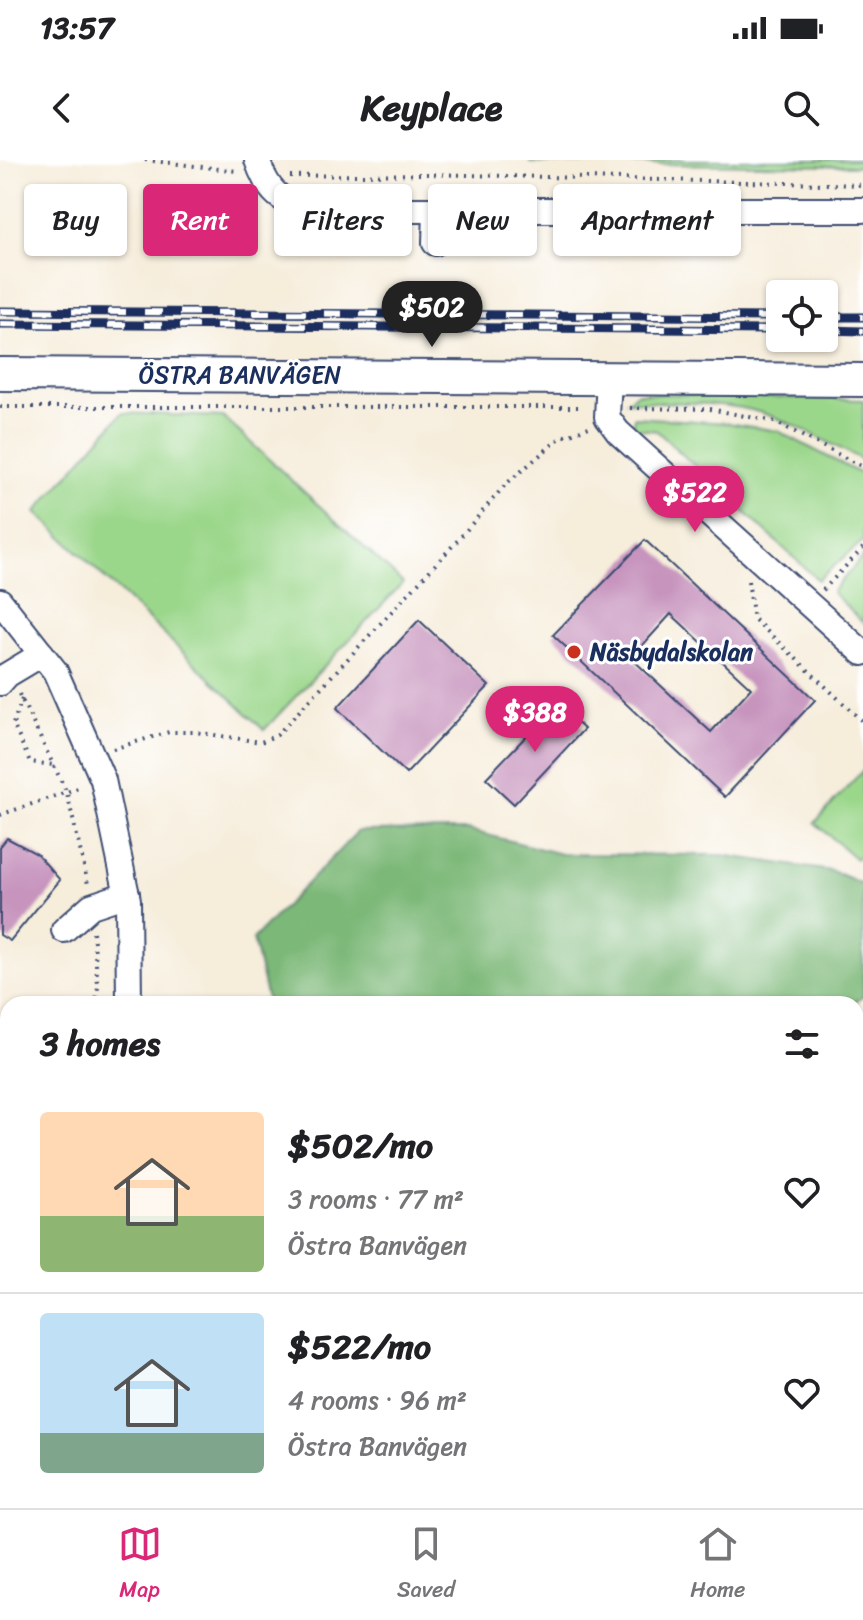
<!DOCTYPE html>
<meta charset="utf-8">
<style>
:root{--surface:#fff;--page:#f2f2f2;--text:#202124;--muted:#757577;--line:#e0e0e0;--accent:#db2777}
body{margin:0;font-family:Sriracha,sans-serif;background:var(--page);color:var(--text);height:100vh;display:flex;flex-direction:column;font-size:30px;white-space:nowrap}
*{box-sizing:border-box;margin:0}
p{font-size:26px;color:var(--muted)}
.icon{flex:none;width:44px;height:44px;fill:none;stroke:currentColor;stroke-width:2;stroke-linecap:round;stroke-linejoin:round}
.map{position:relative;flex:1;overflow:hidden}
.side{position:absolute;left:0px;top:836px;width:864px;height:512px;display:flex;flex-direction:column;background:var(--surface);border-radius:24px 24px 0 0;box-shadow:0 2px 6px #0004}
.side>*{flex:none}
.top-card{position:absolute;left:24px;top:24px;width:816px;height:72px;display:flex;gap:16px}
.fabs{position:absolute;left:766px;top:120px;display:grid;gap:16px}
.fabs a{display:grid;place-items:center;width:72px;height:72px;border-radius:8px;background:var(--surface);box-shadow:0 2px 6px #0004;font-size:40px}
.price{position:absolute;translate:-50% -68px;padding:0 18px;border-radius:28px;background:var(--accent);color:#fff;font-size:26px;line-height:52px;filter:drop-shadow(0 2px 4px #0008)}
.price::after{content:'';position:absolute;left:50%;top:48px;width:24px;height:18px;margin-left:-12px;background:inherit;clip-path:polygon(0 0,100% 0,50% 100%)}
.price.current{background:#222;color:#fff}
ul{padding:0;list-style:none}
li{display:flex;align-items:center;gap:24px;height:200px;padding:0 40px}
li+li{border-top:2px solid var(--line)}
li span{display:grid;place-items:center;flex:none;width:224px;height:160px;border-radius:8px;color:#555}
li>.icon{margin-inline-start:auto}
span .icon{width:96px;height:96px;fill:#fffc;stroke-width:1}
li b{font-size:34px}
h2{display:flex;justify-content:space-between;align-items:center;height:96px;padding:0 40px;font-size:34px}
.tag{padding:0 28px;border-radius:8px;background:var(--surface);box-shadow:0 2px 6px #0004;font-size:28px;line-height:72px}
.tag.current{background:var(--accent);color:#fff}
.status{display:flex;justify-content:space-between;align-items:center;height:56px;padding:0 40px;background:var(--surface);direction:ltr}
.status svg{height:22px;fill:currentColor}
header{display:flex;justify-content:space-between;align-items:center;height:104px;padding:0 40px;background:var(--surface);font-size:36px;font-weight:700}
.menu{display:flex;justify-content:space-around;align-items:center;height:112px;border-top:2px solid var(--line);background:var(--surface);font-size:22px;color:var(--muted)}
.menu a{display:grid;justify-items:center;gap:4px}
.menu .current{color:var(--accent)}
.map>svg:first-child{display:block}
.green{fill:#9bd78b;stroke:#5b8374;stroke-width:2}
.forest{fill:#7cb877;stroke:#4c746a;stroke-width:2}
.building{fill:#c794be;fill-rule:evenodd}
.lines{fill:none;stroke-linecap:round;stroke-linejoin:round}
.street-casing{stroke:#3c4c71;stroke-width:28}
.secondary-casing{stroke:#3c4c71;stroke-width:36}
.path{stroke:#3c4c71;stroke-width:4;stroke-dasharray:2 6;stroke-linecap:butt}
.street{stroke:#fff;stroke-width:24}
.secondary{stroke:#fff;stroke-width:32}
.rail-casing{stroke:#1b2f5e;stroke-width:9}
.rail{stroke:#fff;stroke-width:6;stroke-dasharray:18;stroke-linecap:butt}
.poi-dot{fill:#c8321e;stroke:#fff;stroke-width:3}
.labels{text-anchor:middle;stroke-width:6;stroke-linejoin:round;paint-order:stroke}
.street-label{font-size:24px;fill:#1b2f5e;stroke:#fff}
.poi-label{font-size:24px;font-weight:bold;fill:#1b2f5e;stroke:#fff;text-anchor:start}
</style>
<div class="status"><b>13:57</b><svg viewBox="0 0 49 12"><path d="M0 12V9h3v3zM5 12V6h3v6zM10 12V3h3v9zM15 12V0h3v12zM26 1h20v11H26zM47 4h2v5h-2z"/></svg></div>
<header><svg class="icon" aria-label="back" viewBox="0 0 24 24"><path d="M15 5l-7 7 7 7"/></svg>Keyplace<svg class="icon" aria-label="search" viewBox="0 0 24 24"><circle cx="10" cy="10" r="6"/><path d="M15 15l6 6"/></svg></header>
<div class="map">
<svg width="863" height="1348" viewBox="0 0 863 1348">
<rect width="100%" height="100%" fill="#fff"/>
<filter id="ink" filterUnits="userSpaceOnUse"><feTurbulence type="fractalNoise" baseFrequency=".0125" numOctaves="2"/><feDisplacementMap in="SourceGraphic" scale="16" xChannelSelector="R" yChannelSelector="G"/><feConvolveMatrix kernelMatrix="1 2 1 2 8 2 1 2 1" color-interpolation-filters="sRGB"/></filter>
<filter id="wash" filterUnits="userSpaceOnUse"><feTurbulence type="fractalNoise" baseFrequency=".006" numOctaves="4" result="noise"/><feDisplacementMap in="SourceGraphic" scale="32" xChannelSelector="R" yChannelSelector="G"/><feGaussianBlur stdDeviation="1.8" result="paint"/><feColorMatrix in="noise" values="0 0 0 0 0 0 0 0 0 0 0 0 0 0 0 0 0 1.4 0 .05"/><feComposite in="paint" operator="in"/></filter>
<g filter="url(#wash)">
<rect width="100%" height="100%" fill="#f6eddb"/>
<g class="green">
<path d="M530 0H860V6L530 3Z"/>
<path d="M637 233 863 240V300C830 284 797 264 762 253 725 241 667 243 627 241Z"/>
<path d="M122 253 223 257 403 423 264 570 36 352Z"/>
<path d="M634 257 727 263 778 271 863 315V381L818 420 657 271 632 268Z"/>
<path d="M863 396V463L832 432Z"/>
<path d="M863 610V692L856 699 815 663Z"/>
<path d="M863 1002V1094L856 1106V1007Z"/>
<path d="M622 1340H773V1348H620Z"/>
</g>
<g class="forest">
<path d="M468 670 561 694 721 695 832 711 863 724V837L851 844H268L253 779 358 671Z"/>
<path d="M226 1340H485V1348H220Z"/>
</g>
<g id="blocks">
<g class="building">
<path d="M645 380 815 540 725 637 553 475ZM671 454 751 528 711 572 631 498Z"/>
<path d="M419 460 489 526 406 614 337 548Z"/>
<path d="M557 544 584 569 514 644 486 618Z"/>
<path d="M7 678 37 694 60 720 10 781 0 775V687Z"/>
<path d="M863 919V975L856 979V922Z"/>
<path d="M0 920 8 925V1015L0 1024Z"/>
<path d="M863 1147V1271L857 1291 856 1158Z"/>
<path d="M8 1324V1340H159L152 1348H0V1332Z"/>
<path d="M535 1340H586L585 1348H534Z"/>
<path d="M798 1340H848L846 1348H797Z"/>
</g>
</g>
</g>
<g filter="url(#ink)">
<use href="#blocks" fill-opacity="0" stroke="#3c4c71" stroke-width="2"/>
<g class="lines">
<defs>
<g id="street">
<path d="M257 0C270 38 283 43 321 50H863"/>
<path d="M435 83 436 50"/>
<path d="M609 218 607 257 618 272 863 493"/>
<path d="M0 441 55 511 103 620 128 740 129 844"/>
<path d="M0 523 7 515 42 494"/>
<path d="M64 770 91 746 127 734"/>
<path d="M856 898 863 895"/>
<path d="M856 1000 863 997"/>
<path d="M0 1053 2 1058 0 1067"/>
<path d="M0 1180 8 1168"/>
<path d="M517 1348 518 1340"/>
<path d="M607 1348 609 1340"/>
</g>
<path id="secondary" d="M0 214 863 220"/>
</defs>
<use href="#street" class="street-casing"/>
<use href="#secondary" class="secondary-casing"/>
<g class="path">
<path d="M145 0 237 11"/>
<path d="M290 16 426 14 863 25"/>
<path d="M0 247H582"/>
<path d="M630 248 710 249 775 262 863 307"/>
<path d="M748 421 754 459 863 562"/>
<path d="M823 430 863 388"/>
<path d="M19 534 67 633 88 724"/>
<path d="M22 539 13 564 30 602 54 605"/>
<path d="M113 589 169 572H195L261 582 277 575 458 380 505 325 560 278 589 267"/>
<path d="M0 655 81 627"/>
<path d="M93 772 98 826 96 844"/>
<path d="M0 863 8 867"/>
<path d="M0 894 8 886"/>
<path d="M0 1130 8 1118"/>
<path d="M856 1137 863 1126"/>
<path d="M785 1348 786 1340"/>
</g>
<use href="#street" class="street"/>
<use href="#secondary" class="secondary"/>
<defs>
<g id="rail">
<path d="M0 151 780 157"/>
<path d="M824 157H863"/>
<path d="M0 164 780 170"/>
<path d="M824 170 863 171"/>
</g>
</defs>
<use href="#rail" class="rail-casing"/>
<use href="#rail" class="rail"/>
</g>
</g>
<circle class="poi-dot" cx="574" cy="492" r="8"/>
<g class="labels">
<g class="street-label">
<text x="240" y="223">ÖSTRA BANVÄGEN</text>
</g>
<g class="poi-label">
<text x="590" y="500">Näsbydalskolan</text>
</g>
</g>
</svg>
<div class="fabs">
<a><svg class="icon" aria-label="locate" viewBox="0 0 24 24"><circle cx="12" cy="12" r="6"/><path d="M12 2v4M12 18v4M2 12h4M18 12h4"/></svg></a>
</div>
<b class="price current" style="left:432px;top:189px">$502</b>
<b class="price" style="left:695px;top:374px">$522</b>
<b class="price" style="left:535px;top:594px">$388</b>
<div class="top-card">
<a class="tag">Buy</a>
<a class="tag current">Rent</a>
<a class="tag">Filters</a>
<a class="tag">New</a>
<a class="tag">Apartment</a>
</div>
<section class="side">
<h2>3 homes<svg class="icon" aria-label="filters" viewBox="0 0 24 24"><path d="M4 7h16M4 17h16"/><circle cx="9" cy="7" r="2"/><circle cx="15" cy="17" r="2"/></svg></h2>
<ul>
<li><span style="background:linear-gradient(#ffd9b3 65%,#8fb573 0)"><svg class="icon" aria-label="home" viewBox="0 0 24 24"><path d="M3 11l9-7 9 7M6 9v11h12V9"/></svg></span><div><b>$502/mo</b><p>3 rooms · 77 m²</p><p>Östra Banvägen</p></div><svg class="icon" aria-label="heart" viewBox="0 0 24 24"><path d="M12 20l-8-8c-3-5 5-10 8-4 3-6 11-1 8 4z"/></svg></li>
<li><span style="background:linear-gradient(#bfe0f5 75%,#7fa58c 0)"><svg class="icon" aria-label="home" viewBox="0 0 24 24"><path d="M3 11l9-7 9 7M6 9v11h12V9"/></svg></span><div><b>$522/mo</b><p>4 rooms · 96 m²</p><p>Östra Banvägen</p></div><svg class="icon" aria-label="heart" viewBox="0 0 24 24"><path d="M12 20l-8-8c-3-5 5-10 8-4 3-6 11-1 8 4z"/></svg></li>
</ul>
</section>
</div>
<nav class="menu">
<a class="current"><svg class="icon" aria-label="map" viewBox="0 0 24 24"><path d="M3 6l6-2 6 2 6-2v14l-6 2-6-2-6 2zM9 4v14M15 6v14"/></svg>Map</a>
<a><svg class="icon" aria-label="saved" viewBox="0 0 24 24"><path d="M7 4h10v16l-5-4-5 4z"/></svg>Saved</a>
<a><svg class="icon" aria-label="home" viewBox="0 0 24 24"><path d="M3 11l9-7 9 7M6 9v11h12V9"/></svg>Home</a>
</nav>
